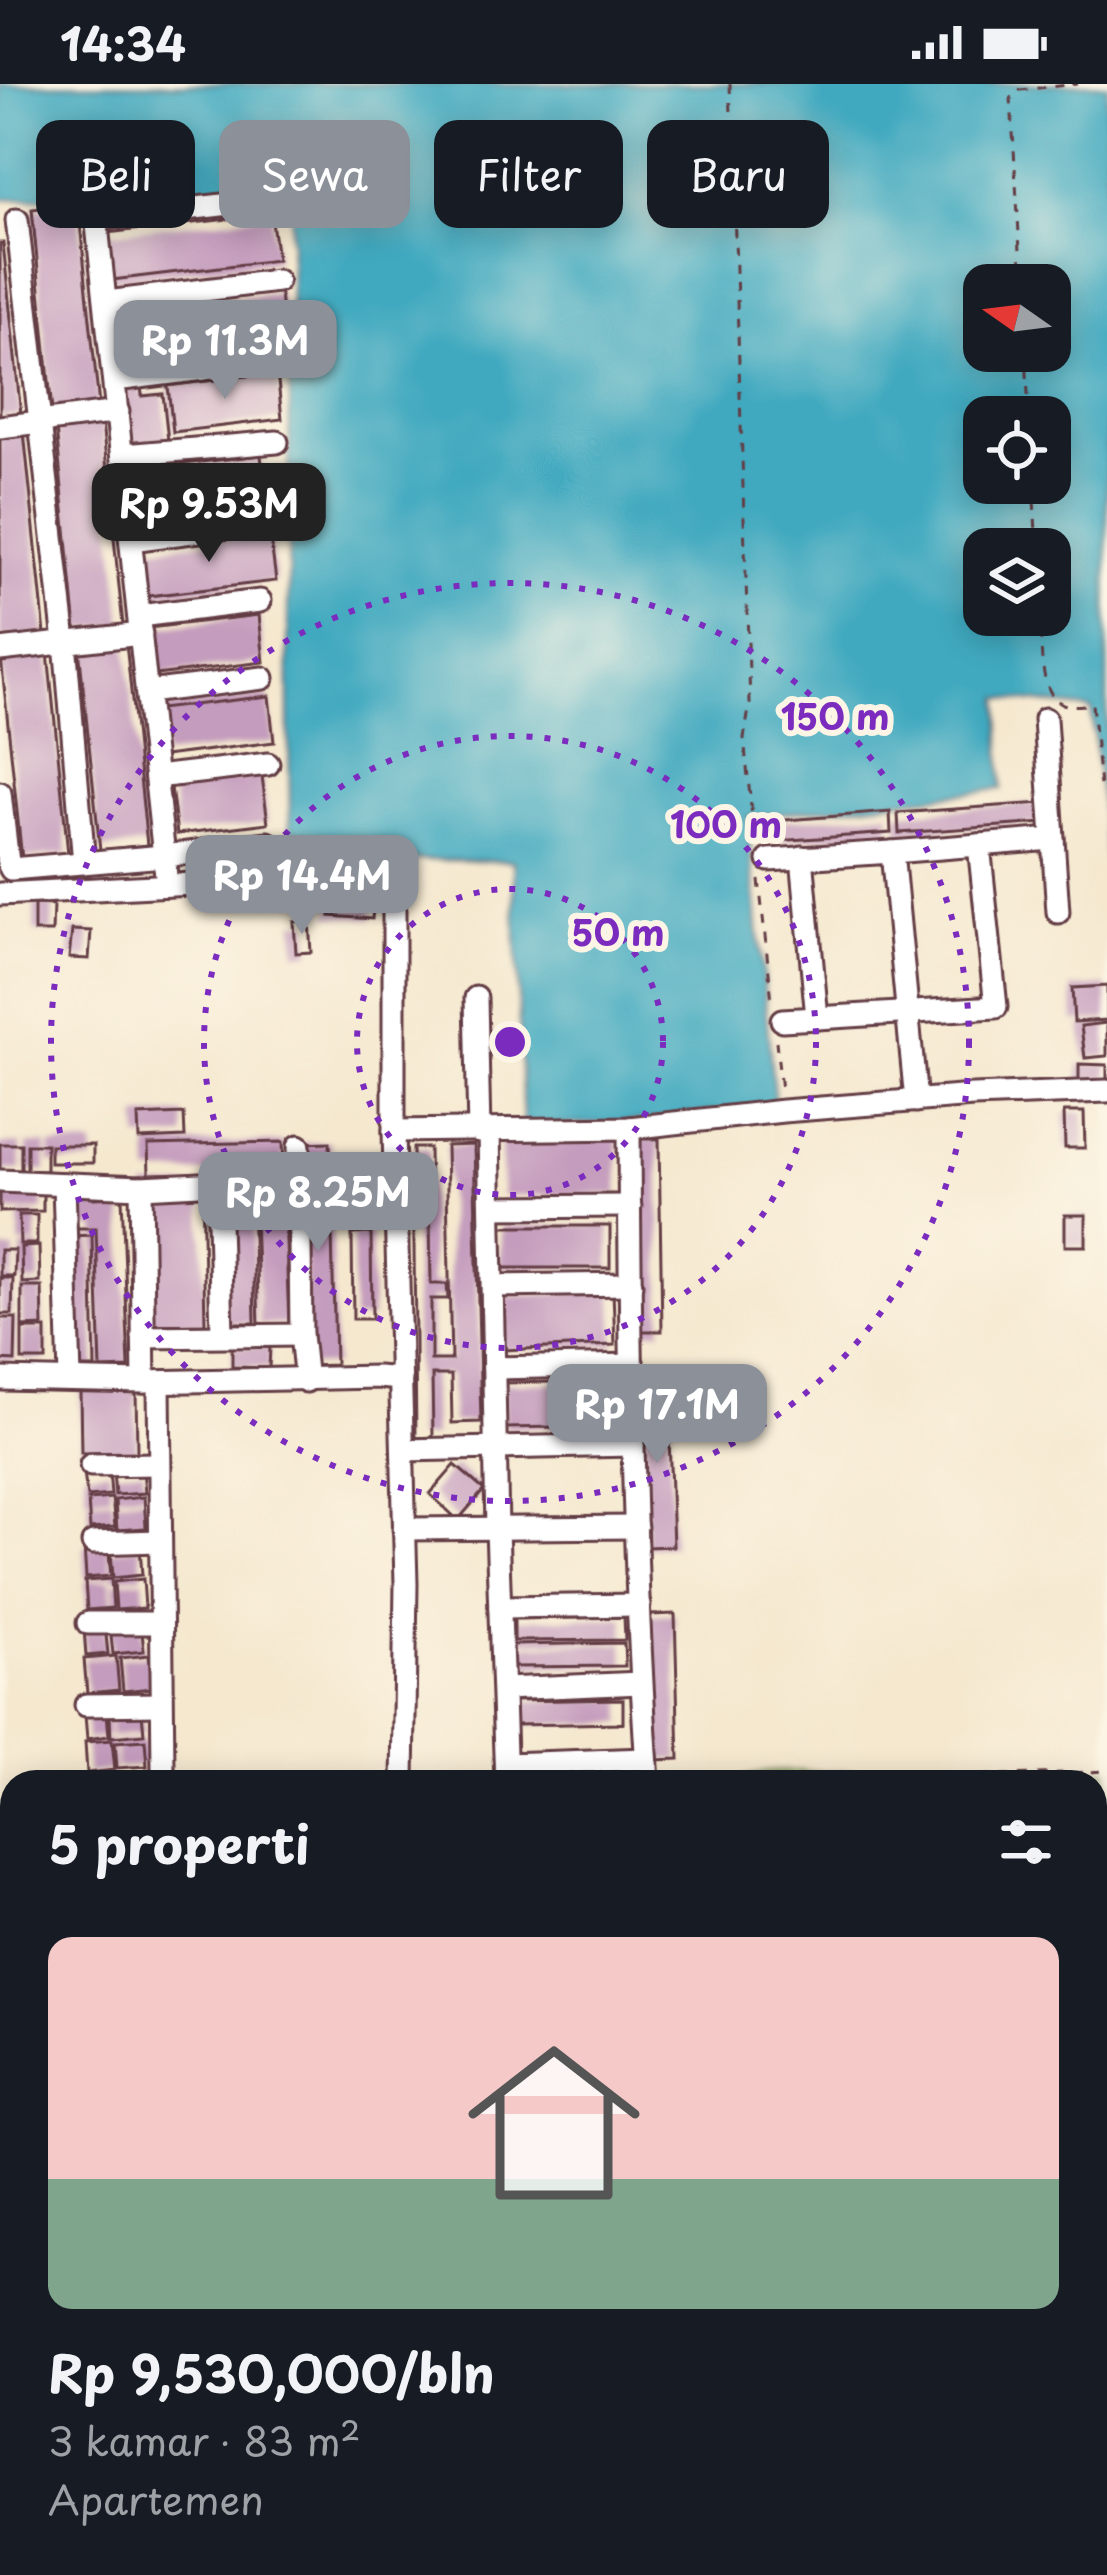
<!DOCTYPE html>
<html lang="id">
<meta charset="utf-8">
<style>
:root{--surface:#171b24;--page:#242831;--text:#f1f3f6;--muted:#9ea1a6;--accent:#8c9099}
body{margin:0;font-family:"Playpen Sans",sans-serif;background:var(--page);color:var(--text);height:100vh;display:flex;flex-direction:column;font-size:45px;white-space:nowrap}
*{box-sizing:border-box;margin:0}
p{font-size:39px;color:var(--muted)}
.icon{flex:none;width:66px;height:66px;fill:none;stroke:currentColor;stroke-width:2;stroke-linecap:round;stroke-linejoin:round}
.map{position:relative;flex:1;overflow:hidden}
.panel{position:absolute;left:0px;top:1686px;width:1107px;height:807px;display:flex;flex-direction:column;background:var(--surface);border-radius:36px 36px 0 0;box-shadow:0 6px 30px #0003}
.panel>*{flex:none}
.hud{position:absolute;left:36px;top:36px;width:1035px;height:108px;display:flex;gap:24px}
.needle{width:78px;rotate:284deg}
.buttons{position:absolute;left:963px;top:180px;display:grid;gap:24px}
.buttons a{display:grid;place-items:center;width:108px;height:108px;border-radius:24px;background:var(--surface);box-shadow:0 6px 30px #0003;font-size:60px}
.price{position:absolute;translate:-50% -102px;padding:0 27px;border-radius:24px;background:var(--accent);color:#fff;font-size:39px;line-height:78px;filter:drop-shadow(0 3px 6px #0008)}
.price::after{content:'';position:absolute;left:50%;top:72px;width:36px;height:27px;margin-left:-18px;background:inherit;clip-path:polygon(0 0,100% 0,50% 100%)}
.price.current{background:#222;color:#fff}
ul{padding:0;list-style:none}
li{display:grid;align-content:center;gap:24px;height:636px;padding:0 48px}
li span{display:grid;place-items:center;height:372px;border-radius:24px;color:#555}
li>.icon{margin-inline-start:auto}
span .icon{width:216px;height:216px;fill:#fffc;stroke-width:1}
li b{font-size:51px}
h2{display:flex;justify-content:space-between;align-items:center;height:144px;padding:0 48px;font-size:51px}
.pill{padding:0 42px;border-radius:24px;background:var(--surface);box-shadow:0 6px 30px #0003;font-size:42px;line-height:108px}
.pill.current{background:var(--accent);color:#fff}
.status{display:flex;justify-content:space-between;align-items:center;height:84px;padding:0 60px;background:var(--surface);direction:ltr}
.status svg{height:33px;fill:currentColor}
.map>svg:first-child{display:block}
.green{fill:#a2ca75;stroke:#767450;stroke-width:3}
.water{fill:#3fa9bf;stroke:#446475;stroke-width:3;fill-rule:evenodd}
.building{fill:#c49cbd}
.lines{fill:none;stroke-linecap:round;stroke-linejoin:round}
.service-casing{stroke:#643d44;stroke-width:16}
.minor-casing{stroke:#643d44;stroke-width:27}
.path{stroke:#643d44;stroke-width:3;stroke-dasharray:9 9;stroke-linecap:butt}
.service{stroke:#fff;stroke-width:10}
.minor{stroke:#fff;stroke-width:21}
.ring{fill:none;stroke:#7b2cbf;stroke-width:6;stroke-dasharray:6 12}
.centre{fill:#7b2cbf;stroke:#fcf5e5;stroke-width:6}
.ring-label{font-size:36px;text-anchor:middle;font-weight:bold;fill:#7b2cbf;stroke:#fcf5e5;stroke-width:12;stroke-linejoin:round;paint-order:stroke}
</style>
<div class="status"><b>14:34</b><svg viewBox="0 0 49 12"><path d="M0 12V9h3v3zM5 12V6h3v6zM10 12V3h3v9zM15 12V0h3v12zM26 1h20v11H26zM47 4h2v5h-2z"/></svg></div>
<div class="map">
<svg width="1107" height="2491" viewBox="0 0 1107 2491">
<rect width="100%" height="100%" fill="#fcf5e5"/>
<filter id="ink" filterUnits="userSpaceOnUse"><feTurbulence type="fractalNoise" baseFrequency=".00833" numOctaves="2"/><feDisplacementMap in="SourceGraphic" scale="24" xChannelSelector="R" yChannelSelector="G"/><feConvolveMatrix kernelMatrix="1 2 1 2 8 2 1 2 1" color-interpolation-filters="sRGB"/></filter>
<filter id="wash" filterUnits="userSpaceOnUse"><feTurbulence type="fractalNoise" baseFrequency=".004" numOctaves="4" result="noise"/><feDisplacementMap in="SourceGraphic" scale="48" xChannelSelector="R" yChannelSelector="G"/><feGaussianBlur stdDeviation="2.7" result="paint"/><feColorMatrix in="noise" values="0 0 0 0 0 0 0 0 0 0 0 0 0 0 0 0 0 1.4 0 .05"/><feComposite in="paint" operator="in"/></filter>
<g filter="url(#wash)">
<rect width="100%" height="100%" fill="#f5e8cf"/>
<path class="green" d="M1107 1685V2048H1095V1698H727L766 1688Z"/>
<path class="water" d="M0 0H1107V786L1091 625 1000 614 1002 705 748 733 775 1020 645 1037 523 1043 513 777 290 775 288 527 291 100 275 99 119 113 0 115ZM984 201H1050V267H984ZM984 333H1050V399H984ZM984 465H1050V531H984Z"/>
<g id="blocks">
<g class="building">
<path d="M78 120 99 322 52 327 32 125Z"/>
<path d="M271 130 277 176 112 196 107 149Z"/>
<path d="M0 159H3L21 331 0 333Z"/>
<path d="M280 208 282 231 264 233 267 257 121 275 115 228Z"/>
<path d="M277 288 282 335 173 348 168 302Z"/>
<path d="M141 301 142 312 163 310 168 357 129 361 122 303Z"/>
<path d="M102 338 123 541 76 546 56 344Z"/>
<path d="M24 348 45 550 0 554V350Z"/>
<path d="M261 371 266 418 139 433 134 386Z"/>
<path d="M270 450 276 497 148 512 142 465Z"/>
<path d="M259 531 264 578 155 591 149 544Z"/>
<path d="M126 559 147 761 100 766 79 564Z"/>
<path d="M48 568 68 770 22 775 1 573Z"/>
<path d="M269 612 274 658 164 672 159 625Z"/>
<path d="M262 692 268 739 177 750 171 703Z"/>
<path d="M1042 719 1044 739 899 749 898 729Z"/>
<path d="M890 728 891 749 761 758 760 738Z"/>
<path d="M333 803 375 806 372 835 330 832Z"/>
<path d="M34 820 53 821 52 848H34Z"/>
<path d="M309 837 311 868 296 869 294 838Z"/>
<path d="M72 846 91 847 89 875 69 874Z"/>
<path d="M1107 902V936L1074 938 1072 904Z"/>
<path d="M1107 939V972L1085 974 1081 942Z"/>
<path d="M1079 980 1107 981V1003H1079Z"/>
<path d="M1064 1028H1084L1085 1064H1065Z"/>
<path d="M184 1030 185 1053 139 1055 138 1032Z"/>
<path d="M618 1053 619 1110 502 1112 500 1056Z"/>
<path d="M630 1055H659L662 1247H633Z"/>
<path d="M283 1058 284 1088 149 1090 148 1061Z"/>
<path d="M330 1058 335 1281 307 1282 302 1059Z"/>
<rect x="0" y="1060" width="21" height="27"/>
<rect x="27" y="1060" width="19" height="27"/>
<rect x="50" y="1061" width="43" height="18"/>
<path d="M474 1061 481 1338 452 1339 451 1291H432L433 1353 416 1354 413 1064H429L431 1200H447L448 1215H431V1276H451L446 1062Z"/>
<path d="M202 1102 205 1240 148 1241 145 1103Z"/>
<path d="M43 1104V1127L0 1128V1105Z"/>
<path d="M284 1104 289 1240 259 1241 254 1105Z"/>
<path d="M68 1106H94V1114L122 1113 129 1284 101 1285 96 1144H69Z"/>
<path d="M252 1107 255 1239H224L221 1108Z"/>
<path d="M19 1131H37V1160H20Z"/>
<rect x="1065" y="1131" width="21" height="31"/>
<path d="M501 1142H610V1184H500Z"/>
<path d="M371 1149 372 1235H353L352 1150Z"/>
<path d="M92 1151 95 1284H73L70 1152Z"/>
<path d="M39 1162 40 1198 22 1199 21 1163Z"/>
<path d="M0 1166H15L14 1192H0Z"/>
<path d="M0 1194H13L12 1230H0Z"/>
<path d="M22 1203H42L43 1242 22 1243Z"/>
<path d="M613 1207 615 1261 502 1266 499 1213Z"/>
<path d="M0 1234H16L15 1277 0 1276Z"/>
<rect x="22" y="1245" width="24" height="31"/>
<path d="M232 1263H270L269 1284 232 1283Z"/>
<path d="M611 1297V1342L504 1344 503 1299Z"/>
<path d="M667 1299 673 1462 647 1463 642 1300Z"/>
<path d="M136 1306 137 1368 81 1369 80 1307Z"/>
<path d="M455 1381 484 1406 458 1436 430 1410Z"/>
<path d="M109 1385 111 1411 87 1413 84 1388Z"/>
<path d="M143 1385 145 1409 115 1411 113 1387Z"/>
<path d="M144 1413 146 1444 117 1446 115 1416Z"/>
<path d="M112 1414 115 1443 90 1445 88 1416Z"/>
<path d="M108 1460 111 1492 86 1494 84 1462Z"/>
<path d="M140 1463 142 1491 113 1494 111 1466Z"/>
<path d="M111 1495 113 1524 87 1526 85 1497Z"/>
<path d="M143 1495 145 1524 116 1526 114 1498Z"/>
<path d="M675 1530 679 1675 655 1676 650 1531Z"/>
<path d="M624 1533 625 1556 514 1557V1535Z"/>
<path d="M141 1539 144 1567 113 1570 110 1542Z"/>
<path d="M105 1542 108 1570 86 1572 84 1544Z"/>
<path d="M624 1559 625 1582 512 1583V1561Z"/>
<path d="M149 1571 152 1604 123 1607 120 1574Z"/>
<path d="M116 1572 119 1606 87 1609 84 1575Z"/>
<path d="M623 1615V1639L515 1641V1617Z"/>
<path d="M107 1629 109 1652 87 1655 85 1631Z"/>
<path d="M142 1629 144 1650 111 1653 110 1632Z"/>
<path d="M112 1656 115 1686 87 1689 85 1658Z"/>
<path d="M145 1656 147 1682 117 1684 115 1658Z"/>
<path d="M6 2089 10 2137 0 2138V2090Z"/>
<path d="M1107 2286V2323H1095V2287Z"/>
<path d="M12 2298V2358L0 2359V2299Z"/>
<path d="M232 2481H276V2485L266 2486V2491H239V2488L233 2489Z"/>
<path d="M695 2481H741L742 2490 696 2491Z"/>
</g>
</g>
</g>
<g filter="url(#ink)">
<use href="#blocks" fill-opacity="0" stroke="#643d44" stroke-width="3"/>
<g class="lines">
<defs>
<path id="service" d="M1095 2053H1107"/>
<g id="minor">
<path d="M17 136 65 558 84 779"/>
<path d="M107 218 277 197"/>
<path d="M115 296 277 276"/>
<path d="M0 343 118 328"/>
<path d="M123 371 277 358"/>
<path d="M131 456 268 438"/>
<path d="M139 532 260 517"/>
<path d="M0 566 141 550"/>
<path d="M147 608 263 594"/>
<path d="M1045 635 1058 828"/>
<path d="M156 693 268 680"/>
<path d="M0 709 8 779 11 785 164 772 268 759"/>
<path d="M892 768 1053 755"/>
<path d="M769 776 892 768 916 1017"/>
<path d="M167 801 97 141 100 135 106 134 276 115"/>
<path d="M0 810 367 791C383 793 388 804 394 818V1047L406 1500 403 1698"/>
<path d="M476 914 479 1048"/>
<path d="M817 934 996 923 979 761"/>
<path d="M782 936 817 934 802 773"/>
<path d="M629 1044C630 1262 633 1480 648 1698"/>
<path d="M394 1047 629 1044 783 1027 973 1012 1107 1007"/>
<path d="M489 1048 497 1445 506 1698"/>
<path d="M299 1062 301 1251 306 1297"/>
<path d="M0 1097 141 1103 301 1095"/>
<path d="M218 1099 222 1250"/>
<path d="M64 1100 70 1295"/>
<path d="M141 1103 144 1298"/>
<path d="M492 1123 630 1122"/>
<path d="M494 1202 631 1200"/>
<path d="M143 1253 301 1251"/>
<path d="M494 1284 633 1281"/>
<path d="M0 1295 144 1298 377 1293 401 1295"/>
<path d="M403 1366 633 1361"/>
<path d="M91 1381 159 1380"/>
<path d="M404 1445 636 1443"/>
<path d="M93 1459 160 1457"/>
<path d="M500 1523 639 1521"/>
<path d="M88 1539H161"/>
<path d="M504 1605 641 1599"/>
<path d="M86 1621 161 1620"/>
<path d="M506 1680 646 1675"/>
<path d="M154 1698 162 1691 163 1685 159 1298"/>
<path d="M0 2073 12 2072"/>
<path d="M0 2438 12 2437"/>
<path d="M67 2481 68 2491"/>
<path d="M216 2481 217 2491"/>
<path d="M352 2481V2491"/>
<path d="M419 2481V2491"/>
<path d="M569 2481V2491"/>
<path d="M760 2481V2491"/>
<path d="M876 2481V2491"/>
<path d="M951 2491V2481"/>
<path d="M1054 2491 1107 2489"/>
</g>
</defs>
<use href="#service" class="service-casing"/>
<use href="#minor" class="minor-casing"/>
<g class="path">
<path d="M730 0 750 620 744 654 755 762"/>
<path d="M1022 201 1011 14 1020 6 1078 0"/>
<path d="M1026 267 1029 333"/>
<path d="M1033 399 1037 465"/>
<path d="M1040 531C1042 554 1037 610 1063 620 1072 623 1083 621 1092 620L1100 702 1107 707"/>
<path d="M759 796 772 917"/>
<path d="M776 957 781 1007"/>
<path d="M732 1698C857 1691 982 1694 1107 1687"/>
</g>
<use href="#service" class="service"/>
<use href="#minor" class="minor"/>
</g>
</g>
<g class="ring">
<circle cx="510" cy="958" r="153"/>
<circle cx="510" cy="958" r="306"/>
<circle cx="510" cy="958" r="459"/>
</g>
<circle cx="510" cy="958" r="18" class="centre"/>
<g class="ring-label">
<text x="835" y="646">150 m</text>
<text x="726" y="754">100 m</text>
<text x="618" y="862">50 m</text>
</g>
</svg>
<div class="buttons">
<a><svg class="needle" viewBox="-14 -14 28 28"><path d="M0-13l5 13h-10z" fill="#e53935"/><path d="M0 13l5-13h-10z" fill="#9ea1a6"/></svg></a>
<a><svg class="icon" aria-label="locate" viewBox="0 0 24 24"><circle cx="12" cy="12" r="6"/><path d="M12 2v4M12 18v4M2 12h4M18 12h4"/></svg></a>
<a><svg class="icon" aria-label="layers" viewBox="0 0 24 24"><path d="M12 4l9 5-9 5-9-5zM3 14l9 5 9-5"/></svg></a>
</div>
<b class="price" style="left:225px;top:318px">Rp 11.3M</b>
<b class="price current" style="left:209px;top:481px">Rp 9.53M</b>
<b class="price" style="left:302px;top:853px">Rp 14.4M</b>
<b class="price" style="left:318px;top:1170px">Rp 8.25M</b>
<b class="price" style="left:657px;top:1382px">Rp 17.1M</b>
<div class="hud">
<a class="pill">Beli</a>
<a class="pill current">Sewa</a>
<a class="pill">Filter</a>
<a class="pill">Baru</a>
</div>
<section class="panel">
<h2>5 properti<svg class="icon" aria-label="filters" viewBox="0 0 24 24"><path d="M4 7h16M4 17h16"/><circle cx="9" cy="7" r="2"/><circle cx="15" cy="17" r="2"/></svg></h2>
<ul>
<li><span style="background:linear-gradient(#f6c9c9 65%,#7fa58c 0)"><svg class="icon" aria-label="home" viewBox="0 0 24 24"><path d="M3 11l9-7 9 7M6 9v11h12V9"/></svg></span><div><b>Rp 9,530,000/bln</b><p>3 kamar · 83 m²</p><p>Apartemen</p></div></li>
</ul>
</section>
</div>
